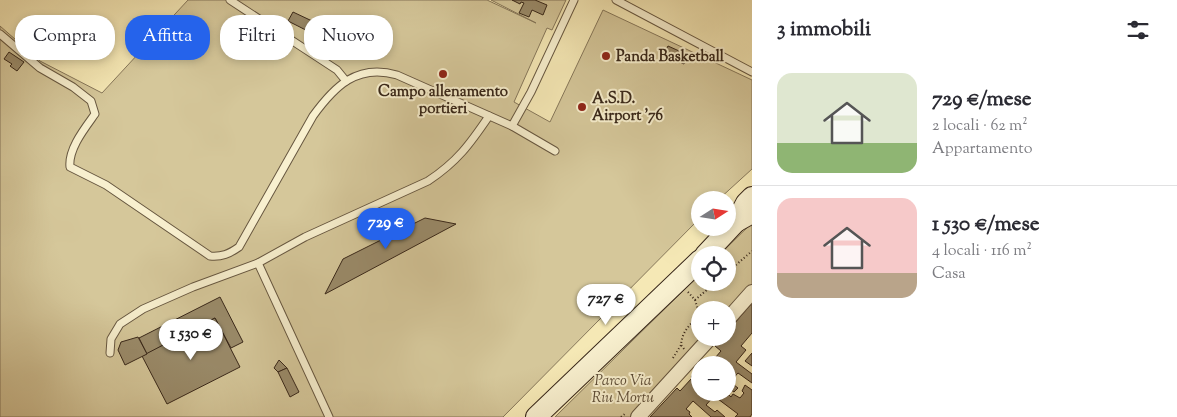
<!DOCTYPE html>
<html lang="it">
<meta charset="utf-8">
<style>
:root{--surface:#fff;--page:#f2f2f3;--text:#2b2b33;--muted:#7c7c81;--line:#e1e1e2;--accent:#2563eb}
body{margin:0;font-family:"Sorts Mill Goudy",serif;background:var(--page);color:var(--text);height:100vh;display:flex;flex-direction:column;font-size:19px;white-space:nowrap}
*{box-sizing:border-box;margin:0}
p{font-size:16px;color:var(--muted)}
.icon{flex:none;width:28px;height:28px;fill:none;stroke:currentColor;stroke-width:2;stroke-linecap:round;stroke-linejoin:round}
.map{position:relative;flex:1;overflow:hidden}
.details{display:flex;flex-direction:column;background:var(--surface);width:425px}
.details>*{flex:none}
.hud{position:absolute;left:15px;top:15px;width:475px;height:45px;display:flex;gap:10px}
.needle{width:32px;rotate:78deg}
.buttons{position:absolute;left:691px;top:191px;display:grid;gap:10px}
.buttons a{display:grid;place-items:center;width:45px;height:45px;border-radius:50%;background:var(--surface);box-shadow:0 2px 8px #0003;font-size:25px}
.price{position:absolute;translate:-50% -42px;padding:0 11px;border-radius:18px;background:#fff;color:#222;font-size:16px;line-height:32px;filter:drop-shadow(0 1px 2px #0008)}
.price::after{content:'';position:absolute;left:50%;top:30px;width:15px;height:11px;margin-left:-8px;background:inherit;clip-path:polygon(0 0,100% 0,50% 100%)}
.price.active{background:var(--accent);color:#fff}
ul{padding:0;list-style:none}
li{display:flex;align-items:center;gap:15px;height:125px;padding:0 25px}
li+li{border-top:1px solid var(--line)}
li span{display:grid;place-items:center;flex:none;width:140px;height:100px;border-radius:15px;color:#555}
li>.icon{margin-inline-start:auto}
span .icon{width:60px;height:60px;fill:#fffc;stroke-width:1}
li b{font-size:21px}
h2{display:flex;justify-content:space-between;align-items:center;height:60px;padding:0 25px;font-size:21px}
.pill{padding:0 18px;border-radius:20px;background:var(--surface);box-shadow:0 2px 8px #0003;font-size:18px;line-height:45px}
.pill.active{background:var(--accent);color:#fff}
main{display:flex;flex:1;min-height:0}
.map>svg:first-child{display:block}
.green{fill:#d5c79a;stroke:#86775a}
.building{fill:#9a8b6a;stroke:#382719}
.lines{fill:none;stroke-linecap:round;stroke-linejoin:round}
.service-casing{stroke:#675740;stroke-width:9}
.minor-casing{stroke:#675740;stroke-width:16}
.secondary-casing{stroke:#382719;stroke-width:22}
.path{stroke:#382719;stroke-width:2;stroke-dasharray:1 2.5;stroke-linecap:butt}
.service{stroke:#f8f0cf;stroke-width:7}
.minor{stroke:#f8f0cf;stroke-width:14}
.secondary{stroke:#f8f0cf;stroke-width:20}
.poi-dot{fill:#8f2418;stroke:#f8f0cf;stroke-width:2}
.labels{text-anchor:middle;stroke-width:4;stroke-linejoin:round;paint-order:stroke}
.poi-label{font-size:15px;font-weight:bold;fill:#382719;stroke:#f8f0cf;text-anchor:start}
.park-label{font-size:15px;font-style:italic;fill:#5f4f39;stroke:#f8f0cf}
</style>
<main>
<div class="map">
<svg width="752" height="417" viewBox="0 0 752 417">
<rect width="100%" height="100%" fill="#f5e8b5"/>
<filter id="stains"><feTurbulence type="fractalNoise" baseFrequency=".004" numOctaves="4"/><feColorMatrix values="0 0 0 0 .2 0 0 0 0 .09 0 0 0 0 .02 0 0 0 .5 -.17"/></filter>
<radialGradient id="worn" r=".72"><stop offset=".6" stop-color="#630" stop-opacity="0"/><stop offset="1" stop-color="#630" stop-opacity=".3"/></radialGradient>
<g class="green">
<path d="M188 0H487L536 23 491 0H566L552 30 547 28 514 102 550 122 603 10 752 80V169L718 200H700V218L503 417H0V26L40 61 102 93Z"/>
<path d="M752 223V294L728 310H700V338H711L635 417H555L700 274V282H728V255H719Z"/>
</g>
<g class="building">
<path d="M512 0H535L547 5 543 15 532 10 529 17 519 13 524 3 521 2 520 4Z"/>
<path d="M293 12 365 46 359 57 288 21Z"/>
<path d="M668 46 688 55 684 64 663 55Z"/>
<path d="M9 52 24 62 17 71 10 66 12 64 4 59Z"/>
<path d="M425 218 456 224 325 294 343 259Z"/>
<path d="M220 297 243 342 231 348 215 318 147 354 139 338Z"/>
<path d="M752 303V333L741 346 746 350 736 362 752 374V383L738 373 730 382 738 388 734 392 728 388V365H709L721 351 715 346 722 338H728V331Z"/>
<path d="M215 318 240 367 167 404 142 356Z"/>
<path d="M138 337 147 354 125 365 118 350 121 342Z"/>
<path d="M752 353V366L745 361Z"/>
<path d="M279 360 287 368 278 372 274 368Z"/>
<path d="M700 366V392H726L731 397 733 394 740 398 744 393 742 391 745 385 752 390V414L750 417H735L738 414 714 396 706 405 715 412 717 410 725 417H711L693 401 686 409 690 412 689 414 692 417H650L677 388 680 391 692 378 691 377Z"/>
<path d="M287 368 299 392 290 397 278 372Z"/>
</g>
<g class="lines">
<defs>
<g id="service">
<path d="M230 0 337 70 346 81"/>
<path d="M616 0 752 72"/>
<path d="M0 34 40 68 73 87 91 101 95 114C85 128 68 149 70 167L106 185 210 256C222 257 229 254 239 247L313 116C334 87 357 63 397 75L512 126 531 92 574 0"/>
<path d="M512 126 555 151"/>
<path d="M258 263 329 417"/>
<path d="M110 353 111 339 120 324 143 309 193 287 258 263 305 237 428 181C457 162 470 144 489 116"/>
</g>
<g id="minor">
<path d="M728 319 752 292"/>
<path d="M638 417 710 338"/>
</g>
<g id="secondary">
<path d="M736 222 746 203 752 197"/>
<path d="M705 255 736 222 752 213"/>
<path d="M536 417 700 260"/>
</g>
</defs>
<use href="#service" class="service-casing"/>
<use href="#minor" class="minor-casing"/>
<use href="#secondary" class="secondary-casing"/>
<g class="path">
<path d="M728 272 752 251"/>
<path d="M688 292 695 300 700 316"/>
<path d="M695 300 716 282"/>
<path d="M716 310H717"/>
<path d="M684 349 681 345C682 332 689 325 699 316"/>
<path d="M673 358 681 345"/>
<path d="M621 417 626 413"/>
</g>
<use href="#service" class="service"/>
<use href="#minor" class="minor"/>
<use href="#secondary" class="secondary"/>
</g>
<g class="poi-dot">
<circle cx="606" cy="56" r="5"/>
<circle cx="443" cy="74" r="5"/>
<circle cx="582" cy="107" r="5"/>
</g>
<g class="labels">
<g class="poi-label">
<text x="616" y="61">Panda Basketball</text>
<text x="443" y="96" text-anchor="middle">Campo allenamento<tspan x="443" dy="17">portieri</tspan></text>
<text x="592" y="103">A.S.D.<tspan x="592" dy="17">Airport '76</tspan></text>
</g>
<g class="park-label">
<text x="623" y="385">Parco Via<tspan x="623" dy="17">Riu Mortu</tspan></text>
</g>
</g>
<rect width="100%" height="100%" filter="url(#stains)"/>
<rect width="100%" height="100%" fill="url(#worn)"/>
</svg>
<div class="buttons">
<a><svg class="needle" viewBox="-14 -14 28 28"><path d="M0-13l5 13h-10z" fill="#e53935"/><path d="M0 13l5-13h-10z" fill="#7c7c81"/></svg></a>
<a><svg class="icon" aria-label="locate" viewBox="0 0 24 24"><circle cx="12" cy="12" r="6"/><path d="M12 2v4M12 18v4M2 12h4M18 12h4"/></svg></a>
<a>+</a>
<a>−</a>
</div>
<b class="price active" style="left:386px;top:250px">729 €</b>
<b class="price" style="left:606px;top:326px">727 €</b>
<b class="price" style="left:191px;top:361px">1 530 €</b>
<div class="hud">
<a class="pill">Compra</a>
<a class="pill active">Affitta</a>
<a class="pill">Filtri</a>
<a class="pill">Nuovo</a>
</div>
</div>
<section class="details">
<h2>3 immobili<svg class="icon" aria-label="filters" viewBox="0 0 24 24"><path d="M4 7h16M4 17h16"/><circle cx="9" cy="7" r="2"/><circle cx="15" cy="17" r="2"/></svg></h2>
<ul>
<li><span style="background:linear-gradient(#dfe7d0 70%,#8fb573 0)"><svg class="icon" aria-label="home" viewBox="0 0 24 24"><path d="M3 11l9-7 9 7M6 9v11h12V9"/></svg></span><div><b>729 €/mese</b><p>2 locali · 62 m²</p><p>Appartamento</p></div></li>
<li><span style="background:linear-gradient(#f6c9c9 75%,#b9a48a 0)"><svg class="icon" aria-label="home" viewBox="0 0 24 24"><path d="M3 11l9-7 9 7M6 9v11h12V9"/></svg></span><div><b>1 530 €/mese</b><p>4 locali · 116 m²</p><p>Casa</p></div></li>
</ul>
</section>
</main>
